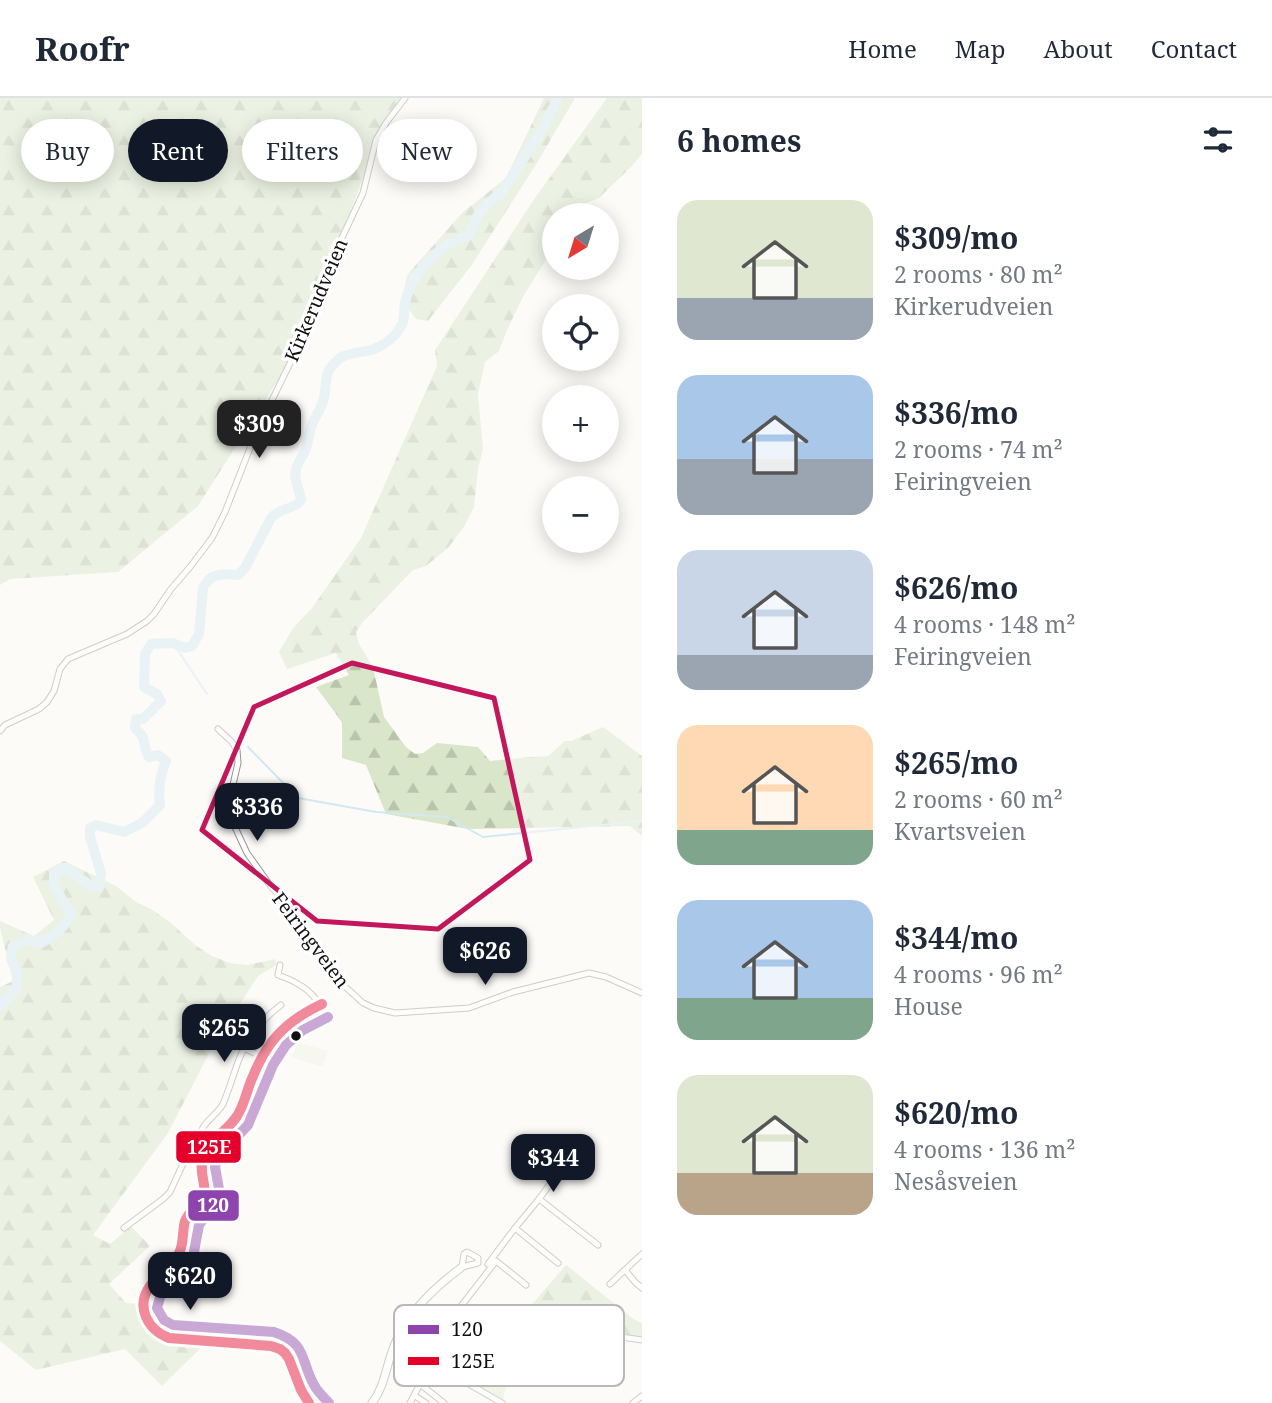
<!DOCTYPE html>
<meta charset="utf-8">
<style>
:root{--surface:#fff;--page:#f6f6f7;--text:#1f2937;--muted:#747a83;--line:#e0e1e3;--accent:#111827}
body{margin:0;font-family:"Noto Serif",serif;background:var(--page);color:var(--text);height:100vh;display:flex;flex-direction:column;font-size:26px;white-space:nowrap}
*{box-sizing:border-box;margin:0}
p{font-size:23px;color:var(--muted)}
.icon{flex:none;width:38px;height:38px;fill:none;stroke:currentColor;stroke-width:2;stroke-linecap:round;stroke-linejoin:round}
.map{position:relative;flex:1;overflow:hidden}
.drawer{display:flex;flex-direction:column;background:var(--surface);width:630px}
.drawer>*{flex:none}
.guide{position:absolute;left:21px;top:21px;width:514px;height:63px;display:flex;gap:14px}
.needle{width:46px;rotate:218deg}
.buttons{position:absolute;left:542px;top:105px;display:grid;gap:14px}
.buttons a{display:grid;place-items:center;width:77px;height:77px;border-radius:50%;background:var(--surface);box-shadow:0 4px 18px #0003;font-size:35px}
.price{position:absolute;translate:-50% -60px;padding:0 16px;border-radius:14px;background:var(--accent);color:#fff;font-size:23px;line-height:46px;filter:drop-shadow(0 2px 4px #0008)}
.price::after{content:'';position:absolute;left:50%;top:42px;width:21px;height:16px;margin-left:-10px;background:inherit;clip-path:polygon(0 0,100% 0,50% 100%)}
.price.active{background:#222;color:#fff}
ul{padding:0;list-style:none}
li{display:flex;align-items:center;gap:21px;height:175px;padding:0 35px}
li span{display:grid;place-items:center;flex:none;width:196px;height:140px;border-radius:21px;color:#555}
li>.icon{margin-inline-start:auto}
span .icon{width:84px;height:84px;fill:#fffc;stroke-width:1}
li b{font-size:30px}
h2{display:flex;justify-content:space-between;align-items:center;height:84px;padding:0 35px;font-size:30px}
.chip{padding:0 24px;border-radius:32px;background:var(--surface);box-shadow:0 4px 18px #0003;font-size:24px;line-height:63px}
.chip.active{background:var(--accent);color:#fff}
header{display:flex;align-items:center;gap:42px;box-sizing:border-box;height:98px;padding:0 35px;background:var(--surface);border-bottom:2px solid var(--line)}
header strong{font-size:33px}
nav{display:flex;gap:38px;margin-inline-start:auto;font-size:24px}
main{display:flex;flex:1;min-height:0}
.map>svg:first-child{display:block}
.grass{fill:#e7efda}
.forest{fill:url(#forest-firs)}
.pitch{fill:#f0f4e4}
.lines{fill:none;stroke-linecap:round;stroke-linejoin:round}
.stream{stroke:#d2e8f2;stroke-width:2}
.river{stroke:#d2e8f2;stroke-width:10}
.minor-casing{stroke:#979695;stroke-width:7}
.tertiary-casing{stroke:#979695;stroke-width:9}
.minor{stroke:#fffefe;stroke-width:5}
.tertiary{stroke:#fffefe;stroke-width:7}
.bus-1-casing{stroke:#fff;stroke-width:16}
.bus-2-casing{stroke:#fff;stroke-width:16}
.bus-1{stroke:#8e44ad;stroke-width:10}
.bus-2{stroke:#e4002b;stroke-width:10}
.marked{fill:none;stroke:#c2185b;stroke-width:5;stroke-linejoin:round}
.bus-dot{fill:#111;stroke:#fff;stroke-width:2.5}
.labels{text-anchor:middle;stroke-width:7;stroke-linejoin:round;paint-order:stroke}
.street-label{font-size:19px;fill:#111;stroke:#fff}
.key{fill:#fff;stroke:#b8b8b8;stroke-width:2}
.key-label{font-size:19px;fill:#111}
.line-badge{stroke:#fff;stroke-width:2.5}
.badge-label{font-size:19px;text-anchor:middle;font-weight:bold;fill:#fff}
</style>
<header>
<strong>Roofr</strong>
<nav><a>Home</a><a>Map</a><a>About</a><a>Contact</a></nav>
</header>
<main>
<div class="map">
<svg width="642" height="1305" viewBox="0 0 642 1305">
<defs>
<pattern id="forest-firs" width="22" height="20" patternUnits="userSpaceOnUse" patternTransform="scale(1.75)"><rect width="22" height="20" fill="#d9e6c9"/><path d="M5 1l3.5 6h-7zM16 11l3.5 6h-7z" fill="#b9c4ac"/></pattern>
</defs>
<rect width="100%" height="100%" fill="#fcfbf8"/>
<path class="grass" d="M508 1234 515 1255 503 1301 468 1284Z"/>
<g class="forest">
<path d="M0 0H400L384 25 299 249 198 408 118 474 10 481 0 487Z"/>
<path d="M544 0H575L537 65 471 168 428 223 416 221 402 202 407 177 462 115 506 80Z"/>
<path d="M607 0H642V56L632 68 599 100 579 108 573 117H555V147L524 197 507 232 499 253 485 264 478 296 483 352 478 371 474 409 464 429 448 450 426 468 413 472 362 525 356 534 359 546 373 569 384 619 406 649 415 656 423 655 437 645 478 649 490 663 530 659 548 658 565 643H571L603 629 642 658V738L630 728 468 731 386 716 366 667 342 660V624L316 589 349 577 336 555 287 571 279 554 293 530 312 510 361 440 437 268 435 252 535 100Z"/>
<path d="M64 763 116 788 136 804 151 811 171 825 195 847 212 858 230 865 247 867 276 861V867C269 873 261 874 256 881L215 944 168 1035 93 1137 110 1146 131 1128 150 1148 109 1186 126 1205 141 1206 157 1231 213 1238 162 1288 125 1251 36 1272 0 1243V889L13 883 0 830V823L34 838 54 822 33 779Z"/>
<path d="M566 1167 635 1222 642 1225V1244L632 1241 620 1231 583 1226 578 1240 549 1256 515 1255 508 1234Z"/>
</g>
<path class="pitch" d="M297 944 328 953 323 969 292 959Z"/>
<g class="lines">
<g class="stream">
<path d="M173 545 207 596"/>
<path d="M248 649 298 700 376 714 447 719 483 739 642 723"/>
</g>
<path class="river" d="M0 909 17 889V875L11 861 13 848 27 842 41 845C55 837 64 830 71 816L54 788V776L64 770 93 789 99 788 101 775 90 739V730L96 727 124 734 142 725 160 707C158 690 160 679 166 663L158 657 149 659C141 647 149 642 135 630L136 621H143L161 603 157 596 144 589 145 556 151 546 173 545 185 550 192 548 199 536 203 490C211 474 223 476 238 477L245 470 271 420C281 409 294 412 301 402 300 392 293 382 296 371 298 363 305 356 307 347 309 340 309 334 312 327 315 318 321 311 323 303 327 293 324 281 329 272 331 268 337 263 340 260 350 254 360 255 371 252 382 249 394 240 400 230 406 222 403 214 405 205 410 182 429 158 449 146 455 142 462 140 468 138L478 117 486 107 503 93 544 28 558 0"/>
<defs>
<g id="minor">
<path d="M218 631 232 644 237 652 238 665 227 712 247 755 269 786 288 808 339 883 363 905 374 910 395 915 469 910 513 894 589 875 606 879 642 895"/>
<path d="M0 633 5 627 39 611 47 604 54 593 60 571 68 561 127 536 147 523 154 516 171 491 190 469 212 440 225 414 256 335 316 212 333 159 363 95 376 42 386 25 405 0"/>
<path d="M280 867 278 877C304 886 314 895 328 919"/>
<path d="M244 950 273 964"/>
<path d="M200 1042C200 1024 215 1020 223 1006 229 992 233 978 238 964 247 940 261 922 281 907"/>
<path d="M539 1101 559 1074"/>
<path d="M124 1130 163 1101 170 1094 193 1044C206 1039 214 1045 223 1053"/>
<path d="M515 1130 539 1101 598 1147"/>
<path d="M467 1154 478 1160V1165L462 1169 464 1156Z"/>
<path d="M488 1166 515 1130 558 1165"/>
<path d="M625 1172 635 1184 642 1190"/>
<path d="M610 1186 642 1156"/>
<path d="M453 1218 493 1248"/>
<path d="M445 1229 496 1163 526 1187"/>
<path d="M614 1238 642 1242"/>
<path d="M440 1257 434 1266 502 1305"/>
<path d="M434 1266 426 1273 420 1286 444 1305"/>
<path d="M444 1272 474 1233"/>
<path d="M415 1298 426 1305"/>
<path d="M410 1305 420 1286"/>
<path d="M633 1305 642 1298"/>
</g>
<g id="tertiary">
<path d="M328 919C289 936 276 953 262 992 258 1004 255 1016 248 1027 239 1040 221 1049 216 1064 212 1076 222 1088 218 1101 215 1111 204 1117 199 1127 195 1137 197 1149 193 1159 186 1173 171 1184 161 1196 153 1209 158 1222 173 1227L274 1234C314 1241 299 1284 329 1305"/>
<path d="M372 1305C385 1288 386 1268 394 1248 406 1216 435 1189 462 1169"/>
</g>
</defs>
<use href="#minor" class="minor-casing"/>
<use href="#tertiary" class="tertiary-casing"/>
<use href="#minor" class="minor"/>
<use href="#tertiary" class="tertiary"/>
<defs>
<path id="bus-1" d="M328 919 303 932 286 947 273 967 248 1027 218 1059 215 1069 219 1091 218 1101 199 1127 193 1159 182 1174 161 1196 157 1210 164 1222 173 1227 274 1234C307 1245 300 1261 314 1287 318 1294 323 1299 329 1305"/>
<path id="bus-2" d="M309 1305 301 1292 289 1261 285 1255 280 1251 271 1248 169 1240C148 1232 135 1209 150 1188 158 1176 172 1168 179 1155 184 1146 182 1134 185 1123 189 1113 199 1106 205 1097 205 1084 199 1072 203 1060 209 1041 227 1034 237 1018 244 1008 246 995 251 983 266 944 284 924 322 906"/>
</defs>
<use href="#bus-1" class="bus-1-casing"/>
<use href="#bus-2" class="bus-2-casing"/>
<use href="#bus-1" class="bus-1"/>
<use href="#bus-2" class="bus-2"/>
</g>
<path d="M0 0H642V1305H0ZM352 565 494 600 530 762 438 831 317 823 202 732 254 609Z" fill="#fcfbf8" fill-opacity=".55" fill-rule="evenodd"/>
<path class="marked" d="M352 565 494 600 530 762 438 831 317 823 202 732 254 609Z"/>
<circle class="bus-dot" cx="296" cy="938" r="6"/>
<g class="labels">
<g class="street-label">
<text transform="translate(316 202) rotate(-67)" y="7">Kirkerudveien</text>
<text transform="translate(311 842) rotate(53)" y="7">Feiringveien</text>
</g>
</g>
<rect x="394" y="1207" width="230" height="81" rx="10" class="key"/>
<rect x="408" y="1227" width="31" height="9" fill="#8e44ad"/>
<rect x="408" y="1259" width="31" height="8" fill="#e4002b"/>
<g class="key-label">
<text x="451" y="1238">120</text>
<text x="451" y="1270">125E</text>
</g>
<g class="line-badge">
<rect x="175" y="1032" width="67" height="34" rx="7" fill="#e4002b"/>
<rect x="187" y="1091" width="53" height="33" rx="7" fill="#8e44ad"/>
</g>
<g class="badge-label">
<text x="209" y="1056">125E</text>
<text x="213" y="1114">120</text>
</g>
</svg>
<div class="buttons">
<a><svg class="needle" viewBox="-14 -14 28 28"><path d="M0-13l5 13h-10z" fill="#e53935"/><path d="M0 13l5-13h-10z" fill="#747a83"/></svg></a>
<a><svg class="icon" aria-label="locate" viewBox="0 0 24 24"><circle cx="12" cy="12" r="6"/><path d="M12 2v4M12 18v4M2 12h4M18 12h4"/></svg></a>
<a>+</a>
<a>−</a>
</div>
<b class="price active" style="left:259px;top:362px">$309</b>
<b class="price" style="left:257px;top:745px">$336</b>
<b class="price" style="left:485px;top:889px">$626</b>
<b class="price" style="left:224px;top:966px">$265</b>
<b class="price" style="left:553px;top:1096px">$344</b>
<b class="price" style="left:190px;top:1214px">$620</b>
<div class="guide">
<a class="chip">Buy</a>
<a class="chip active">Rent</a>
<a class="chip">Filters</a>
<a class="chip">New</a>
</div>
</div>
<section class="drawer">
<h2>6 homes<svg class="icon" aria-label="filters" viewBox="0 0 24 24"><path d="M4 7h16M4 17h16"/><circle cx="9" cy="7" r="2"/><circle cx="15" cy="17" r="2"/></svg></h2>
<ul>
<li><span style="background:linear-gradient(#dfe7d0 70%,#9aa5b1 0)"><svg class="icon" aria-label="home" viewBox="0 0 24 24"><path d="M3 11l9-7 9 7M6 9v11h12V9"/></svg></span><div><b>$309/mo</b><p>2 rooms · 80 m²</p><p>Kirkerudveien</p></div></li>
<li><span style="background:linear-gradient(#a9c7e8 60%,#9aa5b1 0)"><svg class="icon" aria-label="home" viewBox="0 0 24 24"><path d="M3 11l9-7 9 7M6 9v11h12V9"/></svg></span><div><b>$336/mo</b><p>2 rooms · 74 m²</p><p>Feiringveien</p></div></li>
<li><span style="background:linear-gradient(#c9d6e8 75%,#9aa5b1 0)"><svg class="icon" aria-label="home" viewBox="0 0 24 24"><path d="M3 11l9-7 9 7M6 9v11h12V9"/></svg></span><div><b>$626/mo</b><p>4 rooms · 148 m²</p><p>Feiringveien</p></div></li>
<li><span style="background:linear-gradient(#ffd9b3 75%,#7fa58c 0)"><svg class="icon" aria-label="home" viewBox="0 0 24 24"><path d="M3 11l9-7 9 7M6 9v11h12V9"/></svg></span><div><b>$265/mo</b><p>2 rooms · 60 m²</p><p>Kvartsveien</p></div></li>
<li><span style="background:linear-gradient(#a9c7e8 70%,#7fa58c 0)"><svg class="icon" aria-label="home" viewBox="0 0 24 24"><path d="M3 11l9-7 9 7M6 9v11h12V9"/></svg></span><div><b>$344/mo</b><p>4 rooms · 96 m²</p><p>House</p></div></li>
<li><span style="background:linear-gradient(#dfe7d0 70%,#b9a48a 0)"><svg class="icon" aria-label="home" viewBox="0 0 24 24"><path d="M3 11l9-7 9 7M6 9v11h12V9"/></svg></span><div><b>$620/mo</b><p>4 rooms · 136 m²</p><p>Nesåsveien</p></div></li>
</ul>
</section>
</main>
